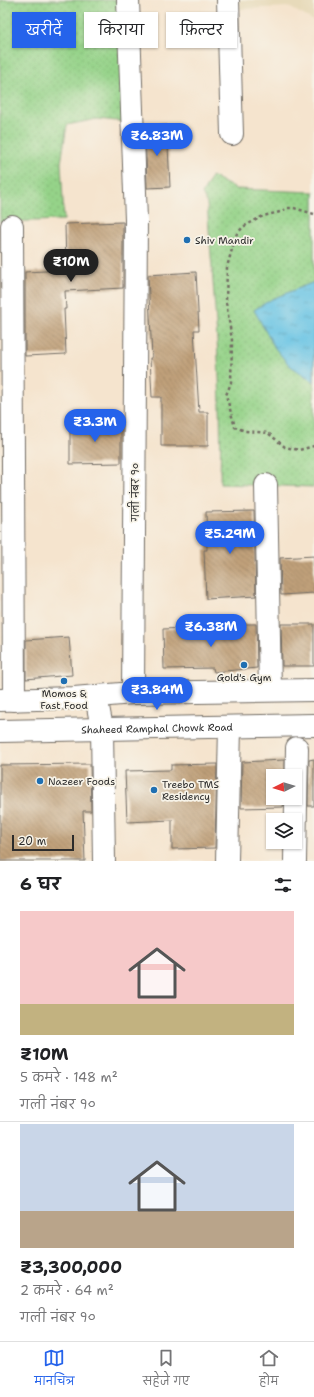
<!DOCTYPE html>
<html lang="hi">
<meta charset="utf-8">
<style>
:root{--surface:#fff;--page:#f6f6f6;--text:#202124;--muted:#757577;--line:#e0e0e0;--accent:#2563eb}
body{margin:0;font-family:"Shantell Sans","Playpen Sans Deva",sans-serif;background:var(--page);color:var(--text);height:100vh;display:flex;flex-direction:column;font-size:15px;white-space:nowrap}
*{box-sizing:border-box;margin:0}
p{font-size:13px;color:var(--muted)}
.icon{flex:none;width:22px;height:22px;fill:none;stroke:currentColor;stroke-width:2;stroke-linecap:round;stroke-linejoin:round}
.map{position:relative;height:861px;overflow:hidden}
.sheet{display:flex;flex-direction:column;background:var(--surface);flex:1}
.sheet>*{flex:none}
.guide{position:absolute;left:12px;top:12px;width:290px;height:36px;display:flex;gap:8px}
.needle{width:26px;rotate:265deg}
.fabs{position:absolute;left:266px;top:769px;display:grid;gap:8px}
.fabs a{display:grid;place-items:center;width:36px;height:36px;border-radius:0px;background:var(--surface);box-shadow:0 1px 3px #0004;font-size:20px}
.scale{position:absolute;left:12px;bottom:10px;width:62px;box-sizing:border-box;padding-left:4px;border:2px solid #2b2b2b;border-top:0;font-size:11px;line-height:14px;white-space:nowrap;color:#2b2b2b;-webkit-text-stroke:3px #f7f3e8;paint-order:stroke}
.price{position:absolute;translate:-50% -34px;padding:0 9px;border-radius:14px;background:var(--accent);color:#fff;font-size:13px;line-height:26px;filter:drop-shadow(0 1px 2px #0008)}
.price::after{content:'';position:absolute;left:50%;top:24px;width:12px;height:9px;margin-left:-6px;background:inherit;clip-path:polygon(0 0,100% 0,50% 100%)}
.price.selected{background:#222;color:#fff}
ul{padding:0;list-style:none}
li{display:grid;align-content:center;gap:8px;height:212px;padding:0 20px}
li+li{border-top:1px solid var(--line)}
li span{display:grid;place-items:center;height:124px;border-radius:0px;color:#555}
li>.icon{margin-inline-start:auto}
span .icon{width:72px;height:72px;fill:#fffc;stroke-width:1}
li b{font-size:17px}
h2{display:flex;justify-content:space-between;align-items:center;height:48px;padding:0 20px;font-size:17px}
.chip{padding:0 14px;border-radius:0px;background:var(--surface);box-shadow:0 1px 3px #0004;font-size:14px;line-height:36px}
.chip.selected{background:var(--accent);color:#fff}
.menu{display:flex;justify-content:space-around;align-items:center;height:56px;border-top:1px solid var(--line);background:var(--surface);font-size:11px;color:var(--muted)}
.menu a{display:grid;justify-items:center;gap:2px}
.menu .selected{color:var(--accent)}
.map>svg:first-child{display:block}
.built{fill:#e7daba}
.park{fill:url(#park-dots);stroke:#607f5a}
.water{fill:url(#water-ripples);stroke:#487788}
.building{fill:url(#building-back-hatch)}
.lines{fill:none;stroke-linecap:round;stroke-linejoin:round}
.minor-casing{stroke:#726c64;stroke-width:24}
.path{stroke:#726c64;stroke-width:2.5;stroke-dasharray:3 3;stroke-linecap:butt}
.minor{stroke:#fff;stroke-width:22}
.poi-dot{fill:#1f6fb2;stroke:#f7f3e8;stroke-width:1.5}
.labels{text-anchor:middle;stroke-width:3.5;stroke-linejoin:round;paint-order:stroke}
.poi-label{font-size:10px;fill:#2b2b2b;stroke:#f7f3e8;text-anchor:start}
.street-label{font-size:10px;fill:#2b2b2b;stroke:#f7f3e8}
</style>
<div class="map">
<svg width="314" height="861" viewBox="0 0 314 861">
<defs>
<pattern id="park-dots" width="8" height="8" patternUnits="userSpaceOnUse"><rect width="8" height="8" fill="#95d389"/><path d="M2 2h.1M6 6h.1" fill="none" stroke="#81b576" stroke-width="1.8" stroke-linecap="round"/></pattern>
<pattern id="water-ripples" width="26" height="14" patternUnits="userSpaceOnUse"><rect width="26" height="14" fill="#66c3e4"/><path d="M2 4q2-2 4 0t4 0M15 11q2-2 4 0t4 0" fill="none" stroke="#549fb9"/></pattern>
<pattern id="building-back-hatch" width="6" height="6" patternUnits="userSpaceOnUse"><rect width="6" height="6" fill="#c0a07a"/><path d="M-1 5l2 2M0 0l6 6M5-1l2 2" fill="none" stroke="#9c8364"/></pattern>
</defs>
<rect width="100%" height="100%" fill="#f7f3e8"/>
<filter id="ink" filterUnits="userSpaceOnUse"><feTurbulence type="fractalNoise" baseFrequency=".025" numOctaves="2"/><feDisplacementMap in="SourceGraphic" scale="8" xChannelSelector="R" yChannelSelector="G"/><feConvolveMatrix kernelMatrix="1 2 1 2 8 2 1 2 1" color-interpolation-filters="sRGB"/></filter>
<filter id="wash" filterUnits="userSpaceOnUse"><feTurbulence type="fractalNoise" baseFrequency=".012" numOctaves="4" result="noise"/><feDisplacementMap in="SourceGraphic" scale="16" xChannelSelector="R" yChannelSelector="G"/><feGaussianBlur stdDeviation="0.9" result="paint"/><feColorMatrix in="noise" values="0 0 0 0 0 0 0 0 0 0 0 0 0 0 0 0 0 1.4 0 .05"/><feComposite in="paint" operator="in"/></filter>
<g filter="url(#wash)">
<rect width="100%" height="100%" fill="#f5e4ce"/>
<path class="built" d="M240 0H314V21L289 7 240 9Z"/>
<g class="park">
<path d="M0 0H136L137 123 97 119 67 125 61 163 64 220 0 222Z"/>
<path d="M212 176 236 189 314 192V487L220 484C223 391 214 297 207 204L202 194Z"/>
</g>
<path class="water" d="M314 282V382L289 365 275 348 254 310 272 299Z"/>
<g id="blocks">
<g class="building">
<path d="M167 125 170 187 147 188 145 126Z"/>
<path d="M123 222V288L65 291 66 309H64L66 354 25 356V272L66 270 65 224Z"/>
<path d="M196 272 199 330H194L199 412H208V446H161V397H152L150 358H152L148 275Z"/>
<path d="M70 422H121V463L70 464Z"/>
<path d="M254 511 256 596 206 599 204 550H207L206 512Z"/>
<path d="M314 556V593L281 595 280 558Z"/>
<path d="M207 624H256L257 668 214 672 213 668 164 669 163 629 207 627Z"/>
<path d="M281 624H314V666H282Z"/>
<path d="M69 637 72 675 26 679V640Z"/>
<path d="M314 759V806H308L309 760Z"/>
<path d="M284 760V776H273V798H284L283 807 241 808 242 762Z"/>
<path d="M90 764 91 811H83L85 861H0V765Z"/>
<path d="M217 764 215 848 172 849V820L127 822 125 771 171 770V765Z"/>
</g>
</g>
</g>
<g filter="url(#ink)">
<use href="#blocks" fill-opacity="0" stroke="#726c64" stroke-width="1"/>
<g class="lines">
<defs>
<g id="minor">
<path d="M128 0 136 220 133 693"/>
<path d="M228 0 232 134"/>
<path d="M12 226 14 700"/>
<path d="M266 485 270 690"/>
<path d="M96 696 102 728 104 861"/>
<path d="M0 700 74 698 133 693 314 690"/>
<path id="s1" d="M0 731 314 725"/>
<path d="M227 861 230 727"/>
<path d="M295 861 297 748"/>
</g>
</defs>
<use href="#minor" class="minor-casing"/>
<path class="path" d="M314 214 294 208H287L280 212 263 216 243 227 236 235 227 267 226 302 232 340 231 383 226 395 235 427 245 431 268 433 285 447 299 450 314 446"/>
<use href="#minor" class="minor"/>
</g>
</g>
<g class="poi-dot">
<circle cx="187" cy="240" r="4"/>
<circle cx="244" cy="665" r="4"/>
<circle cx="64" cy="681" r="4"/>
<circle cx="40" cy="781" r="4"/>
<circle cx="154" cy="790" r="4"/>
</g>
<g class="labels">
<g class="poi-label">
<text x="195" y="244">Shiv Mandir</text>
<text x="244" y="681" text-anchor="middle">Gold's Gym</text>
<text x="64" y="697" text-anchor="middle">Momos &amp;<tspan x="64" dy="12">Fast Food</tspan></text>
<text x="48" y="785">Nazeer Foods</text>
<text x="162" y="788">Treebo TMS<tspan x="162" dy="12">Residency</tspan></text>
</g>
<g class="street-label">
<text transform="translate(135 492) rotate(-90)" y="4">गली नंबर १०</text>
<text dy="4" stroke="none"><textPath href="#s1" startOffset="157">Shaheed Ramphal Chowk Road</textPath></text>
</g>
</g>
</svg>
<div class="fabs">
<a><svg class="needle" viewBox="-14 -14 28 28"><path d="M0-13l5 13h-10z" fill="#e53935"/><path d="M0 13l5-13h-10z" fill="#757577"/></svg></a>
<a><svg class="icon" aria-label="layers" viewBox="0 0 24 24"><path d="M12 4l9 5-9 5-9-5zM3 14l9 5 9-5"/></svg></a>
</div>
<div class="scale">20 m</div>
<b class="price" style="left:157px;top:157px">₹6.83M</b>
<b class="price selected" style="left:71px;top:283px">₹10M</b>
<b class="price" style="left:95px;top:443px">₹3.3M</b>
<b class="price" style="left:230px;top:555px">₹5.29M</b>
<b class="price" style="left:211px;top:648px">₹6.38M</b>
<b class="price" style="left:157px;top:711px">₹3.84M</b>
<div class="guide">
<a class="chip selected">खरीदें</a>
<a class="chip">किराया</a>
<a class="chip">फ़िल्टर</a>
</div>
</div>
<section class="sheet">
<h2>6 घर<svg class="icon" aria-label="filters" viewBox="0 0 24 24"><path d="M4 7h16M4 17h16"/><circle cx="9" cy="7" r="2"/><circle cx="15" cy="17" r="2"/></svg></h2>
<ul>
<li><span style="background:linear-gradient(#f6c9c9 75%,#c2b280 0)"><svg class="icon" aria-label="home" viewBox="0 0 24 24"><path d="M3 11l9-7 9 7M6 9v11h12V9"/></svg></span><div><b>₹10M</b><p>5 कमरे · 148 m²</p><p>गली नंबर १०</p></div></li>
<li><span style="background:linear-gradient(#c9d6e8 70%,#b9a48a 0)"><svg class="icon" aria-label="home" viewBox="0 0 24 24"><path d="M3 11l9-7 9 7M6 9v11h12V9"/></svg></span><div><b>₹3,300,000</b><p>2 कमरे · 64 m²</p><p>गली नंबर १०</p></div></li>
</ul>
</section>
<nav class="menu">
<a class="selected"><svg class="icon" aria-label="map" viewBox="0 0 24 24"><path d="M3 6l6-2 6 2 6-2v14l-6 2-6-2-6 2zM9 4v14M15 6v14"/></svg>मानचित्र</a>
<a><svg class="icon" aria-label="saved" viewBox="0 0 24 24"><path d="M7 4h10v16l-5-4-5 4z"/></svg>सहेजे गए</a>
<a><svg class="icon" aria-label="home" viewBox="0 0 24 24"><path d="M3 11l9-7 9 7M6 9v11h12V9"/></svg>होम</a>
</nav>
